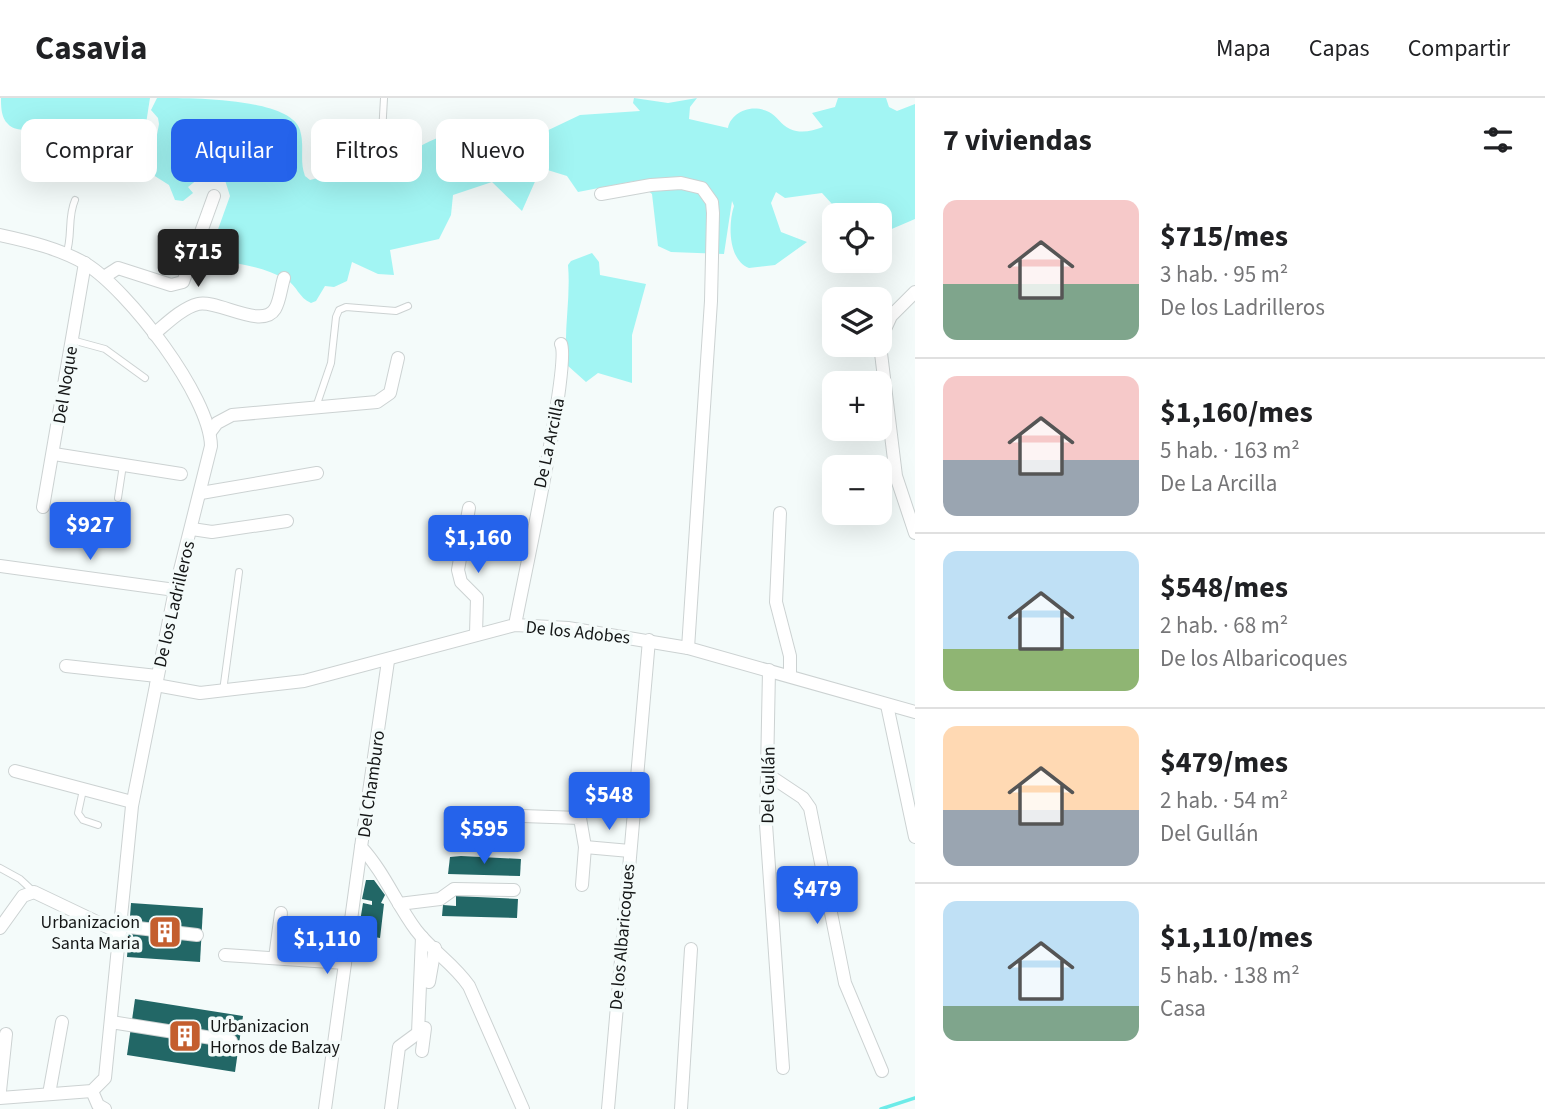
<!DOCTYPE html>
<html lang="es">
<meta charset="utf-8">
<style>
:root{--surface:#fff;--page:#f6f6f6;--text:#202124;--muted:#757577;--line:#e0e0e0;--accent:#2563eb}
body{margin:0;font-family:"Source Sans 3",sans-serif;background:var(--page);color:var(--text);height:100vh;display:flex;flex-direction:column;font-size:26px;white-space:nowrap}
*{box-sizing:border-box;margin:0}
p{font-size:23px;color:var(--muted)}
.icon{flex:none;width:38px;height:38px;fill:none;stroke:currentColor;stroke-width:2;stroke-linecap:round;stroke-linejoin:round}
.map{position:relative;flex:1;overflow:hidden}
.panel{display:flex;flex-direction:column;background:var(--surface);width:630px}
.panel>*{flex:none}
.guide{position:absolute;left:21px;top:21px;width:665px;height:63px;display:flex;gap:14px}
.fabs{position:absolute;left:822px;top:105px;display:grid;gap:14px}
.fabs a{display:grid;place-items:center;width:70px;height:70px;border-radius:14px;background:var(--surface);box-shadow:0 7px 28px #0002;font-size:35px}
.price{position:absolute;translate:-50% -60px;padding:0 16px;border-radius:7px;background:var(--accent);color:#fff;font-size:23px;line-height:46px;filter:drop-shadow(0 2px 4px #0008)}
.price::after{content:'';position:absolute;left:50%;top:42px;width:21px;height:16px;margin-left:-10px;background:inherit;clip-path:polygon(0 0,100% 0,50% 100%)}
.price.selected{background:#222;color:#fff}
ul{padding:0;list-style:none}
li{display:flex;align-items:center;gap:21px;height:175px;padding:0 28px}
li+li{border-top:2px solid var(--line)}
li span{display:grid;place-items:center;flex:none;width:196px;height:140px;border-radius:14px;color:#555}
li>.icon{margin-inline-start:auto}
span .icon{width:84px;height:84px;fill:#fffc;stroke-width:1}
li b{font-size:30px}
h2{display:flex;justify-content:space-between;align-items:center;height:84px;padding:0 28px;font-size:30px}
.chip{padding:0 24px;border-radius:14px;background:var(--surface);box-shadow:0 7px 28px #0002;font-size:24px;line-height:63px}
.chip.selected{background:var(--accent);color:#fff}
header{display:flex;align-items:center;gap:42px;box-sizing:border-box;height:98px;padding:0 35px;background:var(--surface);border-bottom:2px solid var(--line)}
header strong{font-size:33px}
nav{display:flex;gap:38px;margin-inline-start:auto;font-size:24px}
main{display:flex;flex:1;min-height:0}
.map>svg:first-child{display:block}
.green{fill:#a2f5f3}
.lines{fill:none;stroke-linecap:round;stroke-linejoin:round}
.stream{stroke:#6cebe8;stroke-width:3.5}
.building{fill:#226766}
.service-casing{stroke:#ccd2d2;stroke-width:8}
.minor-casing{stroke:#ccd2d2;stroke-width:14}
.service{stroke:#fff;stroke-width:6}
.minor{stroke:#fff;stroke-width:12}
.labels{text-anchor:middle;stroke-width:7;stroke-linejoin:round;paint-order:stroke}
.street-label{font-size:18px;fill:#141616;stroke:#f4fbfa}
.poi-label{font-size:18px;fill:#141616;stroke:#f4fbfa;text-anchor:end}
</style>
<header>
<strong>Casavia</strong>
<nav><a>Mapa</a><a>Capas</a><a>Compartir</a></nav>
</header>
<main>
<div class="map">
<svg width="915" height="1011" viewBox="0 0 915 1011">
<rect width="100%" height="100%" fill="#f4fbfa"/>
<g class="green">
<path d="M1 0H150L145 32 123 30 103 41 101 57C74 73 60 42 39 34 29 31 15 34 8 26 1 20 1 8 1 0Z"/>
<path d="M157 0C193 0 290 0 300 32 305 49 299 62 305 78L310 82 337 75 375 80 392 73C396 57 441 36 457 34L464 40 462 46 467 44 456 58 453 75 490 64 517 47 580 17 640 13 633 5 634 0 668 5 697 0 690 9 689 21 728 30C730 17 749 4 769 14 777 18 781 27 790 31 801 36 812 33 823 29L812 15 835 9 838 0H886L889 9 897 13 915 6V121L880 136V117H842L822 95 785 100 776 94 771 105 781 134 807 144 775 167 749 170C728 162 728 126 734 108L732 103 724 156 671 154 658 148 652 96 635 83 578 94 567 78 541 70 522 113 492 84 453 97 451 117 439 141 390 152 394 177 378 176 352 164 347 183 334 189 325 188 316 203 311 205C299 200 297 188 287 182 264 169 241 166 216 162V137L230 98 213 44 201 45 206 54 203 77 188 89 193 95 183 103 175 102 169 87 150 75 159 26 158 20 151 12Z"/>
<path d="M592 155 599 164 600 177 646 186 632 237V285L598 275 586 284 567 267C563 233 571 201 568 167L571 163Z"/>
</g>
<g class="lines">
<path class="stream" d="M881 1011 915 1000"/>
</g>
<g class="building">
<path d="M461 758 521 761 520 778 448 776 450 759Z"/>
<path d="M366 782H374L385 797 381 805 384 806 380 840 358 836 363 805 372 807V803L362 801Z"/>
<path d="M456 798 518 801 517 820 442 818 443 807 456 808Z"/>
<path d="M131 805 203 810 200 864 127 859Z"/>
<path d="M135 901 243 918 235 974 127 957Z"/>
</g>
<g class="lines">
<defs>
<g id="service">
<path d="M384 0 382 36 389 70"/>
<path d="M66 157C73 138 67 120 75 102"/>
<path d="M72 242 105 251 145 280"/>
<path d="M316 309 331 265 336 219 339 212 346 209 396 213 408 208"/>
<path d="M118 400 123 367"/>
<path d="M223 593 239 474"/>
<path d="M83 692 78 715 83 722 98 727"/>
<path d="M0 770 20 781 34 794"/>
</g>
<g id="minor">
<path d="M601 96 651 87 681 85 702 90 712 104 713 115 711 203 688 550"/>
<path d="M0 137C28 143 61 151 86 166 128 192 210 298 211 348L175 492 132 708 105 980 92 993 0 1000"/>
<path d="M104 179 118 170 171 187 183 184 214 98"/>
<path d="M154 236C166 226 182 210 198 206 217 201 262 232 275 211 280 203 281 189 284 180"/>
<path d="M880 242 891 218 915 194"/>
<path d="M880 247 896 378 915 435"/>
<path d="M211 333 217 325 232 317 377 304 390 295 398 260"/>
<path d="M54 356 181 376"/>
<path d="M201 395 317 375"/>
<path d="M43 409 85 165"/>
<path d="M469 410 458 472 461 484 477 500 476 536"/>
<path d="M780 415 776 504 790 558V578"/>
<path d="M192 431 212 434 287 423"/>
<path d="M0 468 175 492"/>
<path d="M515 527C522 488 571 266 561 246"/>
<path d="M388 563 361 749C384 774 396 805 416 832 432 853 454 866 469 888L523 1011"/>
<path d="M66 568 157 578"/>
<path d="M769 572 766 726 783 970"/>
<path d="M156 587 200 595 304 583 515 527 568 530 688 550 915 614"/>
<path d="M887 607 915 739"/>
<path d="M15 673 132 704"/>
<path d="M767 676 803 700 810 710 845 885 882 973"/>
<path d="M466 716 580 720 585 749 582 787"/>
<path d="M585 749 630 753"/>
<path d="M399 806 440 801 454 791 514 792"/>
<path d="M121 828 197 837"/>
<path d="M0 830 23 798 34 794 120 835"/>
<path d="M225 857 345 865"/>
<path d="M275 860 281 815"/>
<path d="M429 884 435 850"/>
<path d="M111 924 231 943"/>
<path d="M422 953 425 930"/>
<path d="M0 993 6 936"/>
<path d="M92 993 98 1007 105 1011"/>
<path d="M49 996 62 924"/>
<path d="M325 1011 361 749"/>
<path d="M391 1011 399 949 418 935 422 839"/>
<path d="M608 1011 649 542"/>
<path d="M681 1011 691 851"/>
</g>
</defs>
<use href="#service" class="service-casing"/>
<use href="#minor" class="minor-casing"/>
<use href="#service" class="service"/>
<use href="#minor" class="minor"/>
</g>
<defs>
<symbol id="building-square" viewBox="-11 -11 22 22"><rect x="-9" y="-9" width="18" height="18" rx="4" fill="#c45e2e" stroke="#f4fbfa"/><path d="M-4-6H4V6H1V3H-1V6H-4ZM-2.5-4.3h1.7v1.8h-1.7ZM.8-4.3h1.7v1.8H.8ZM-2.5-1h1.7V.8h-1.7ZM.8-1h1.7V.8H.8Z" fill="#fff"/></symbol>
</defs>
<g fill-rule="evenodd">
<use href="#building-square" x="146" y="815" width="38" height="38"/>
<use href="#building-square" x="166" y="919" width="38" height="38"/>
</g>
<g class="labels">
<g class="street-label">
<text transform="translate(65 287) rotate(-81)" y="6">Del Noque</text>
<text transform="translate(549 345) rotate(-78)" y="6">De La Arcilla</text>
<text transform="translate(174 506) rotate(-77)" y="6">De los Ladrilleros</text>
<text transform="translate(578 534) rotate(6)" y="6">De los Adobes</text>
<text transform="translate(371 686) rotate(-82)" y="6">Del Chamburo</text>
<text transform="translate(768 687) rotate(-89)" y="6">Del Gullán</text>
<text transform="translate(622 839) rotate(-85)" y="6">De los Albaricoques</text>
</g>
<g class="poi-label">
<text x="140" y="830">Urbanizacion<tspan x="140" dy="21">Santa Maria</tspan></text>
<text x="210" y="934" text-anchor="start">Urbanizacion<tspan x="210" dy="21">Hornos de Balzay</tspan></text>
</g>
</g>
</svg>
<div class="fabs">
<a><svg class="icon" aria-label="locate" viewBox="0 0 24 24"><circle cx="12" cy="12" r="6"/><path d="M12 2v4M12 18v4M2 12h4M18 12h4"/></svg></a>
<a><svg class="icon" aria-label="layers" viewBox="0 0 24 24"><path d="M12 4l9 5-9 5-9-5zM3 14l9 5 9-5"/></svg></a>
<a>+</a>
<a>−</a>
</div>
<b class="price selected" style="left:198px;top:191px">$715</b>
<b class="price" style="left:90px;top:464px">$927</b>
<b class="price" style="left:478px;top:477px">$1,160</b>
<b class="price" style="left:609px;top:734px">$548</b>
<b class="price" style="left:484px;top:768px">$595</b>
<b class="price" style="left:817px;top:828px">$479</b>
<b class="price" style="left:327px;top:878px">$1,110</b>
<div class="guide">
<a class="chip">Comprar</a>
<a class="chip selected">Alquilar</a>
<a class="chip">Filtros</a>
<a class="chip">Nuevo</a>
</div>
</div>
<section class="panel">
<h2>7 viviendas<svg class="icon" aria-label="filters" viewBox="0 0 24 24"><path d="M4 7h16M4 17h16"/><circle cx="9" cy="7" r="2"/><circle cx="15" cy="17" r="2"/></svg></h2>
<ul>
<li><span style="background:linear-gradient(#f6c9c9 60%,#7fa58c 0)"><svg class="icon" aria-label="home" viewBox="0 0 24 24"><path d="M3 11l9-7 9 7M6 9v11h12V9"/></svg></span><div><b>$715/mes</b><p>3 hab. · 95 m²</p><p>De los Ladrilleros</p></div></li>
<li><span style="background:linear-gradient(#f6c9c9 60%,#9aa5b1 0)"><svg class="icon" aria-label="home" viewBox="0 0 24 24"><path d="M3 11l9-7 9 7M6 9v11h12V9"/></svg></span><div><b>$1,160/mes</b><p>5 hab. · 163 m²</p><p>De La Arcilla</p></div></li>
<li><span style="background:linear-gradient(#bfe0f5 70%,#8fb573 0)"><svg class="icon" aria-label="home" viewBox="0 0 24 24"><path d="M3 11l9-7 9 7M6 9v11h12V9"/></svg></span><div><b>$548/mes</b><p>2 hab. · 68 m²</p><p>De los Albaricoques</p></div></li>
<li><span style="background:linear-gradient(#ffd9b3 60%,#9aa5b1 0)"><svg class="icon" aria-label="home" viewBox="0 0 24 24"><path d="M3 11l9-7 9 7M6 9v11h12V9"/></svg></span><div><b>$479/mes</b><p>2 hab. · 54 m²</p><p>Del Gullán</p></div></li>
<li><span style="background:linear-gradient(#bfe0f5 75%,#7fa58c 0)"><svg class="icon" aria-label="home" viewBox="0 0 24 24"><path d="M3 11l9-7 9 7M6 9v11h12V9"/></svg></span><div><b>$1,110/mes</b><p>5 hab. · 138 m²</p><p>Casa</p></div></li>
</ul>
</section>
</main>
